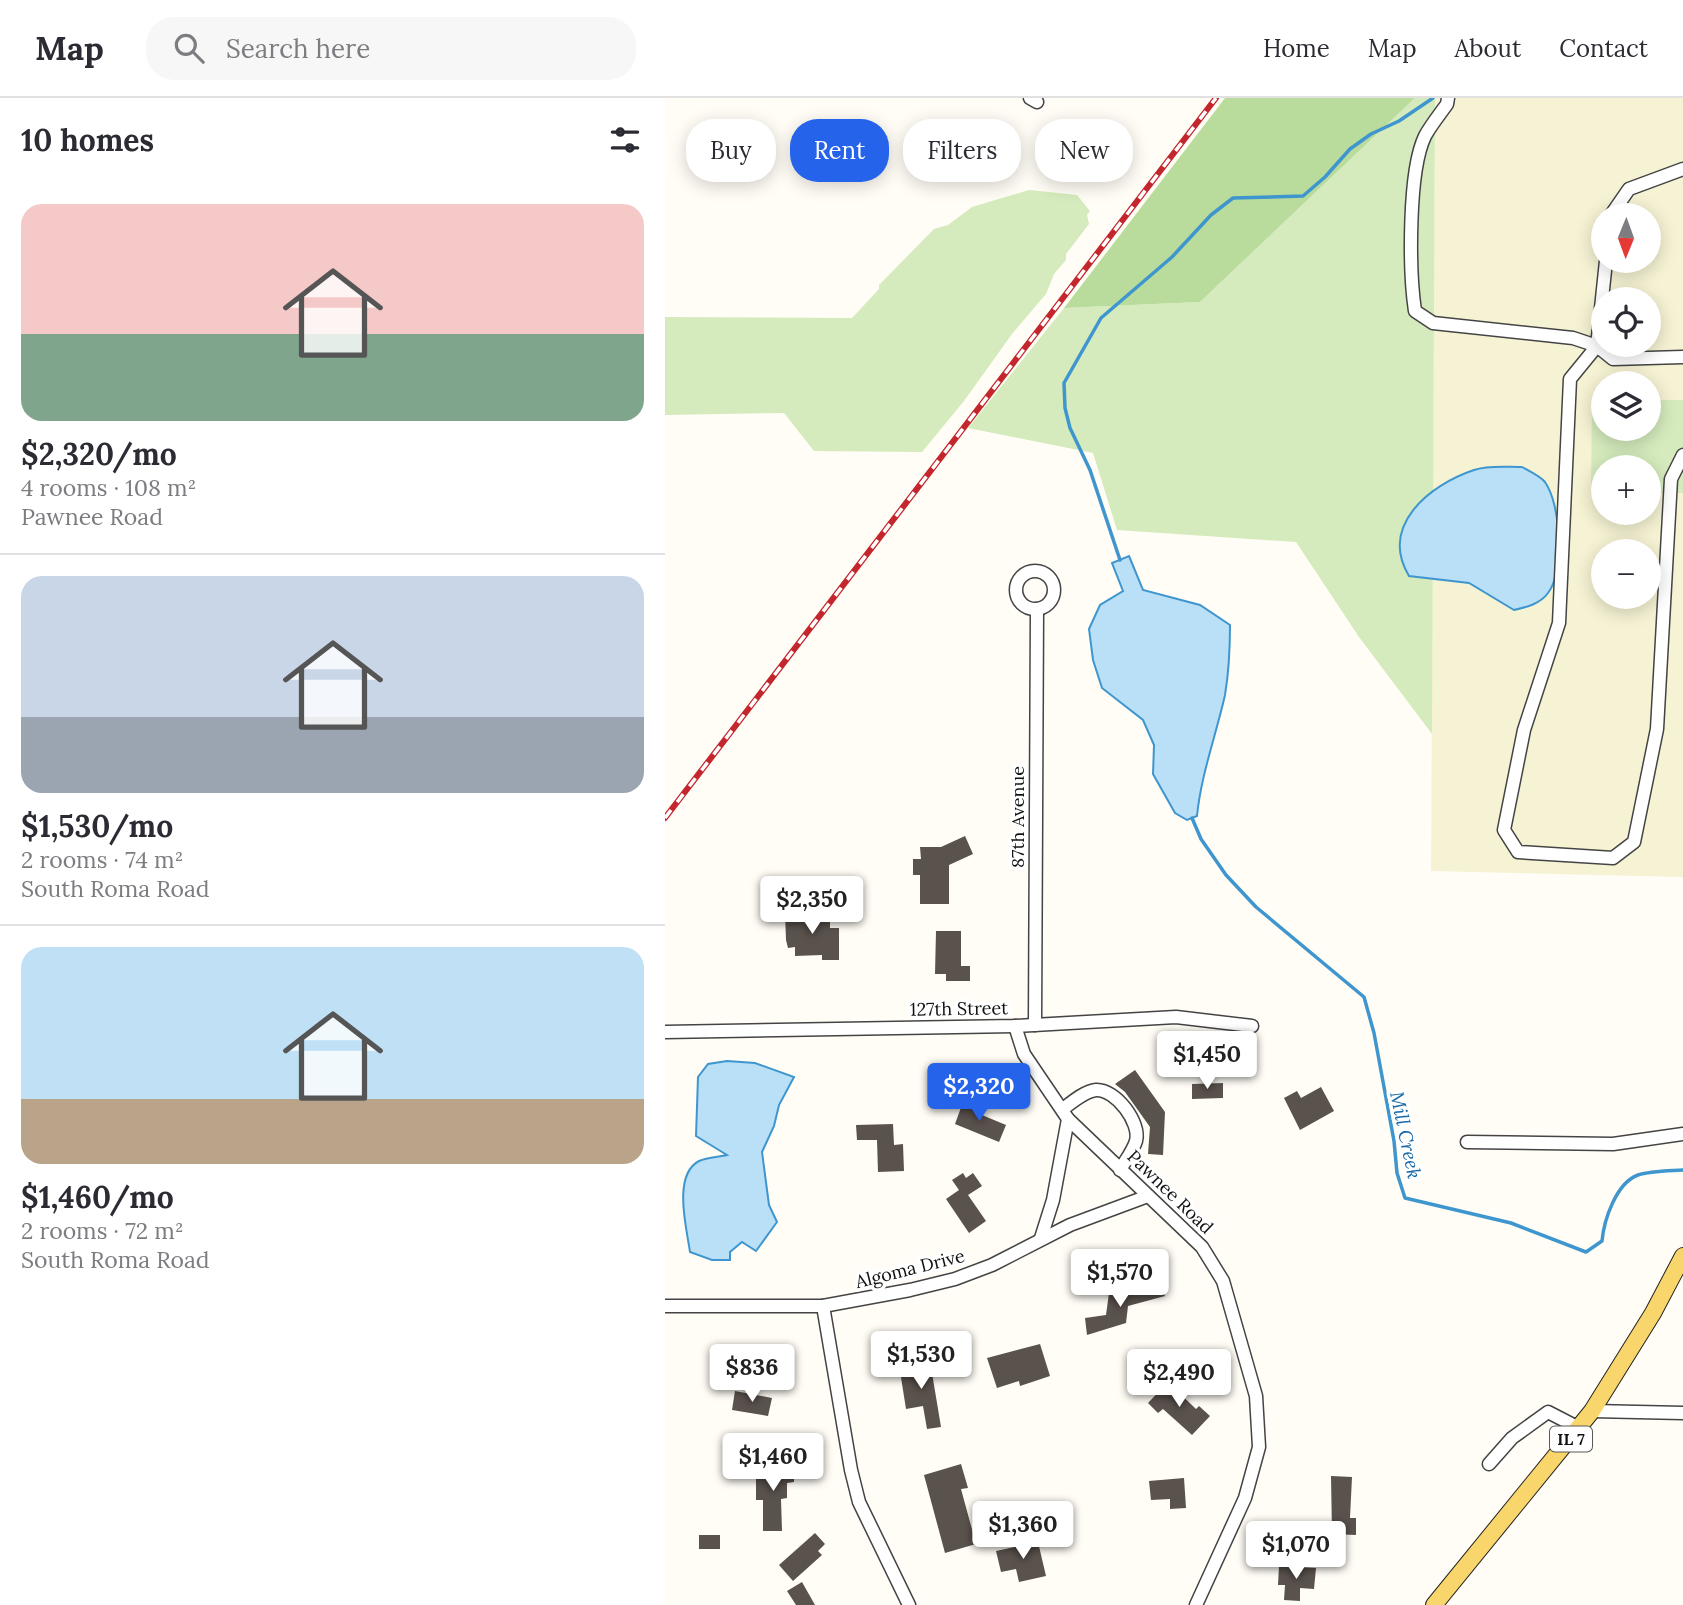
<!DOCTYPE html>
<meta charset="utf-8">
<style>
:root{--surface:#fff;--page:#f7f7f7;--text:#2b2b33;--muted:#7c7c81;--line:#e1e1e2;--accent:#2563eb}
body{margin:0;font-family:Lora,serif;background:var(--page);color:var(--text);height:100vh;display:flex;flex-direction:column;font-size:26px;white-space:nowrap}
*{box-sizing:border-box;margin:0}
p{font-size:23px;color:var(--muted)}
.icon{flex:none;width:38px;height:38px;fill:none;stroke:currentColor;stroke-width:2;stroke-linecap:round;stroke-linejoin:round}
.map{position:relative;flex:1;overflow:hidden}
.drawer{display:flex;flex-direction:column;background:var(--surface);width:665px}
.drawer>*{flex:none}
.banner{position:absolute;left:21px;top:21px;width:665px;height:63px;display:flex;gap:14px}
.needle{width:46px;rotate:181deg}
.tools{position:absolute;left:926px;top:105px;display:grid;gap:14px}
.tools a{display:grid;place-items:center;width:70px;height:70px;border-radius:50%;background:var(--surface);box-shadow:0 4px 18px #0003;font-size:35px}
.price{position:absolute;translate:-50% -60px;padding:0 16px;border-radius:7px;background:#fff;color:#222;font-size:23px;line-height:46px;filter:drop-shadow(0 2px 4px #0008)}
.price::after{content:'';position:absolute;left:50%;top:42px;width:21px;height:16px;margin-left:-10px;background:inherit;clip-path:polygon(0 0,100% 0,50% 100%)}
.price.selected{background:var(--accent);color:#fff}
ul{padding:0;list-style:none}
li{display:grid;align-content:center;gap:14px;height:371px;padding:0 21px}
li+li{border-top:2px solid var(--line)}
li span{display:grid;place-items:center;height:217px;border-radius:21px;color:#555}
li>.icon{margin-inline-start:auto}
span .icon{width:126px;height:126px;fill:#fffc;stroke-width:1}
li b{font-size:30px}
h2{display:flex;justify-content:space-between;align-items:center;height:84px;padding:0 21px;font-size:30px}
.chip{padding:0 24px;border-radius:28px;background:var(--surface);box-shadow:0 4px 18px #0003;font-size:24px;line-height:63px}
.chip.selected{background:var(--accent);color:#fff}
header{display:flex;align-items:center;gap:42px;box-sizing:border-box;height:98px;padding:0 35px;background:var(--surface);border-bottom:2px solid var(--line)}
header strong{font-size:33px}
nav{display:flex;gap:38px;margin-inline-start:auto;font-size:24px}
.search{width:490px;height:63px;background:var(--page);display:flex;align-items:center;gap:18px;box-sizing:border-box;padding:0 24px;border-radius:28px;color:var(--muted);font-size:26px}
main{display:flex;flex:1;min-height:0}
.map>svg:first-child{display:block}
.farmland{fill:#f6f3d4;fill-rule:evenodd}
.green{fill:#d5ebbd}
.forest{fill:#b9dc9c}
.water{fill:#b9e0f7;stroke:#3f96cf;stroke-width:2}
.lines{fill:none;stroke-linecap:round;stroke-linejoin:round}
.stream{stroke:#3f96cf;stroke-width:3.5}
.building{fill:#5a524d}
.minor-casing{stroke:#444;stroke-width:15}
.major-casing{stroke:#222;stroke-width:18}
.minor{stroke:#fff;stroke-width:12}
.major{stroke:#f9d66b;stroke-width:16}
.rail-casing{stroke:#c4262e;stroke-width:6}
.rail{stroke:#fff;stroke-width:3.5;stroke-dasharray:10;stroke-linecap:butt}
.labels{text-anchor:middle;stroke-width:7;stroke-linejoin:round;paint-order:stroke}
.shield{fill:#fff;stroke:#585858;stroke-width:2}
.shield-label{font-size:16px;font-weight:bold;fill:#111}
.street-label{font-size:18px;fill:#111;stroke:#fff}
.water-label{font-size:19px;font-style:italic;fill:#1768a6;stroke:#fff}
</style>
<header>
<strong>Map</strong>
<div class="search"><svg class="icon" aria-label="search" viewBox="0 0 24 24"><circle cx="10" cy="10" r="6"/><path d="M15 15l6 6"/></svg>Search here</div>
<nav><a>Home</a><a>Map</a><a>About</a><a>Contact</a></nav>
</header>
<main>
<section class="drawer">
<h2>10 homes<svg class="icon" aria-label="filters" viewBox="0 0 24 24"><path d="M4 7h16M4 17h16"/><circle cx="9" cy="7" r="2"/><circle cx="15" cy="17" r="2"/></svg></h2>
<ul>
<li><span style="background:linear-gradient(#f6c9c9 60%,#7fa58c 0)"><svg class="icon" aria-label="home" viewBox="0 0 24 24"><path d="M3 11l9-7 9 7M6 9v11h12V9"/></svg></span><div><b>$2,320/mo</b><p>4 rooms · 108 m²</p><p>Pawnee Road</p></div></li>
<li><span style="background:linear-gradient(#c9d6e8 65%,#9aa5b1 0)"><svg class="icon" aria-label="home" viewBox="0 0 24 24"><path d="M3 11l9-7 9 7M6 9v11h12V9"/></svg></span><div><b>$1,530/mo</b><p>2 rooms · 74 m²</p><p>South Roma Road</p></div></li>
<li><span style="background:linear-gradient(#bfe0f5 70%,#b9a48a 0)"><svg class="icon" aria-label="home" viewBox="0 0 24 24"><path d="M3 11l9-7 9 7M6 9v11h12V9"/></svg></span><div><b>$1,460/mo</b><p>2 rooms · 72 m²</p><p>South Roma Road</p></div></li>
</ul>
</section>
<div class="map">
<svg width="1018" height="1507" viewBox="0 0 1018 1507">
<rect width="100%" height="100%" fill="#fffdf5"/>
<path class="farmland" d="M770 0H1018V779L766 773ZM938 117H984V163H938ZM938 201H984V247H938ZM938 285H984V331H938ZM938 369H984V415H938ZM938 453H984V499H938Z"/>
<g class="green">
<path d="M750 0H770L767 636 694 539 631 444 452 432 428 355 303 330 399 210 535 204Z"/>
<path d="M364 92 412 97 425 113 422 117 424 126 401 156V162L389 176 381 196 347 236 299 303 257 354 149 353 119 315 0 317V219L187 220 214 191V187L269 131 283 127 307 109Z"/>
<path d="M927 301H938V331H984V302H1018V395H984V369H938V394H926Z"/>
</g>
<path class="forest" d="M560 0H750L535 204 399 210Z"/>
<g class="water">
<path d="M857 369C864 373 875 378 880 384 896 407 900 473 883 495 875 506 862 509 849 512L804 485 744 478C714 428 764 387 809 372 823 367 842 369 857 369Z"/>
<path d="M464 458 478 492 535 507 565 527C565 550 564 573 560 597 551 637 536 677 532 718L522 722 510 715 488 676 489 647 478 622 437 590 428 562 424 531 435 507 458 493 447 465Z"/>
<path d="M62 963 90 965 129 979 114 1007 109 1028 97 1054 104 1107 112 1124 91 1153 77 1144 65 1154V1162H47L25 1154C22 1132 7 1077 34 1063 42 1059 54 1059 62 1057L31 1038 33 979 43 966Z"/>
</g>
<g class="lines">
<g class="stream">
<path d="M455 462 425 372 405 330 400 310 399 285 436 220 507 159 546 117 568 100 638 98 660 79 685 51 706 36 734 23 768 0"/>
<path d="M527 720 536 741 561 777 591 809 699 899 709 935 729 1043 732 1075 740 1100 846 1125 921 1154 937 1143C939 1122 951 1085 973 1077 986 1073 1004 1073 1018 1072"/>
</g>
</g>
<g class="building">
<path d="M300 738 308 756 284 767V806H255V777H248V761H256L255 749H276Z"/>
<path d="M120 815H158V821L165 820V830H174V862H157V857L130 858V849L123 850 121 842Z"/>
<path d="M271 833H296V868H305V883H281V876H270Z"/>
<path d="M470 972 500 1014 498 1057 483 1056 485 1029 460 994 450 986Z"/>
<path d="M558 985V1000L527 1001V986Z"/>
<path d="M656 989 669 1013 635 1032 619 1000 632 993 636 1000Z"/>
<path d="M298 1004 319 1013 317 1017 341 1027 334 1044 290 1026Z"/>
<path d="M228 1026 229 1047 238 1046 239 1073 213 1074 212 1042H192L191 1027Z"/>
<path d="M298 1075 301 1080 308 1075 317 1088 303 1097 321 1123 304 1135 281 1101 294 1092 287 1082Z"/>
<path d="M488 1189 497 1190 500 1198 463 1208 461 1225 422 1237 420 1220 441 1217 444 1195 459 1197Z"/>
<path d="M375 1246 385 1278 355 1288 354 1283 332 1290 322 1260Z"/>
<path d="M257 1258 259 1270 266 1269 276 1329 262 1331 258 1308 241 1311 235 1273 246 1271 244 1260Z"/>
<path d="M503 1284 531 1311 534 1308 545 1318 527 1337 498 1311 493 1315 483 1305Z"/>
<path d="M70 1293 107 1300 103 1318 67 1312Z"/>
<path d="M98 1359H115V1375H129V1384L122 1385V1400L116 1401 117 1433H98V1402H91V1381H99Z"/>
<path d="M296 1366 303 1390 296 1391 311 1446 280 1455 259 1377Z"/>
<path d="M666 1378 687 1379 685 1420H691V1437L667 1436Z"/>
<path d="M519 1380 521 1410 505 1411V1401L486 1402 484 1383Z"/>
<path d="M150 1435 160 1446 153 1453 157 1457 128 1483 114 1467Z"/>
<rect x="34" y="1437" width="21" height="14"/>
<path d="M373 1444 381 1478 354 1484 351 1471 336 1474 331 1453Z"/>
<path d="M614 1468 651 1470 649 1491 635 1490V1503L619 1502 620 1487H613Z"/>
<path d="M137 1484 150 1507H131L122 1493Z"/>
</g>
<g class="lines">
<defs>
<g id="minor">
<path d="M365 0 372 4"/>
<path d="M783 0 782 6C775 16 766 27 760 38 743 73 744 173 750 213L768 225 908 240 932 248 948 261 1018 259"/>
<path d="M946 117 964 91 1018 71"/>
<path d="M941 163 932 248 905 281 894 525 859 632 839 732 853 754 948 760 969 744 992 631 1006 381 1018 357"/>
<circle cx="370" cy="492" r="19"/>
<path d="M370 927 372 511"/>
<path d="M350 928 359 956 403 1021 537 1149 558 1183 591 1298 594 1349 580 1400 531 1507"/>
<path d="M0 934 350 928 511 919 587 928"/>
<path d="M398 1011C407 1004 420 993 431 992 451 991 476 1025 471 1043 468 1053 460 1063 455 1072"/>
<path d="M802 1044 948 1046 1018 1036"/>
<path d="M376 1140 388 1102 403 1021"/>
<path d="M0 1208H158L245 1192 290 1181 327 1167 405 1127 483 1098"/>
<path d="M158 1208 186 1372 194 1404 244 1507"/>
<path d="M927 1313 1018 1315"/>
<path d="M824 1366 847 1340 883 1314 914 1330"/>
</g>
<path id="major" d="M769 1507 927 1313 988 1215 1018 1158"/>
</defs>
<use href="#minor" class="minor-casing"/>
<use href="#major" class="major-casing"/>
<use href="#minor" class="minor"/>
<use href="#major" class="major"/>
<defs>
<path id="rail" d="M0 720 551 0"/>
</defs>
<use href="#rail" class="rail-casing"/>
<use href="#rail" class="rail"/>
</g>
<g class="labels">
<rect class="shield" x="885" y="1328.5" width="42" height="25" rx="5"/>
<g class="shield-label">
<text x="906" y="1347">IL 7</text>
</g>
<g class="street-label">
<text transform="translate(353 719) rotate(-90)" y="6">87th Avenue</text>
<text transform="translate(294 911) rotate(-1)" y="6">127th Street</text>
<text transform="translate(505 1094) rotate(44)" y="6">Pawnee Road</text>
<text transform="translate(245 1171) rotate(-14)" y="6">Algoma Drive</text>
</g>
<g class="water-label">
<text transform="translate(741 1037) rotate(78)" y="7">Mill Creek</text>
</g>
</g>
</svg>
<div class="tools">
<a><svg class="needle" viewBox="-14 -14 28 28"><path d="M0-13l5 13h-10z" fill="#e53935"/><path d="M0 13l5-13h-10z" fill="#7c7c81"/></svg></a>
<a><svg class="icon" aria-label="locate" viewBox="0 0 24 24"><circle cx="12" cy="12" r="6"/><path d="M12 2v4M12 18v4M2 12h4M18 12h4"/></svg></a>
<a><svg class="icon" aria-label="layers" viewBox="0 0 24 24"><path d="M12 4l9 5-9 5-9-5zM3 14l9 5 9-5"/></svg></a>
<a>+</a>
<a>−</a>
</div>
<b class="price" style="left:147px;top:838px">$2,350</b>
<b class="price" style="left:542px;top:993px">$1,450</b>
<b class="price selected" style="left:314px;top:1025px">$2,320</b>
<b class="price" style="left:455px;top:1211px">$1,570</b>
<b class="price" style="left:256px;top:1293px">$1,530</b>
<b class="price" style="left:87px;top:1306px">$836</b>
<b class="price" style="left:514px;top:1311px">$2,490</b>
<b class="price" style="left:108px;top:1395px">$1,460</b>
<b class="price" style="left:358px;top:1463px">$1,360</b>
<b class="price" style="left:631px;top:1483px">$1,070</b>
<div class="banner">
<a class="chip">Buy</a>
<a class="chip selected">Rent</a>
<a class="chip">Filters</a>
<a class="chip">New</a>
</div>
</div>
</main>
